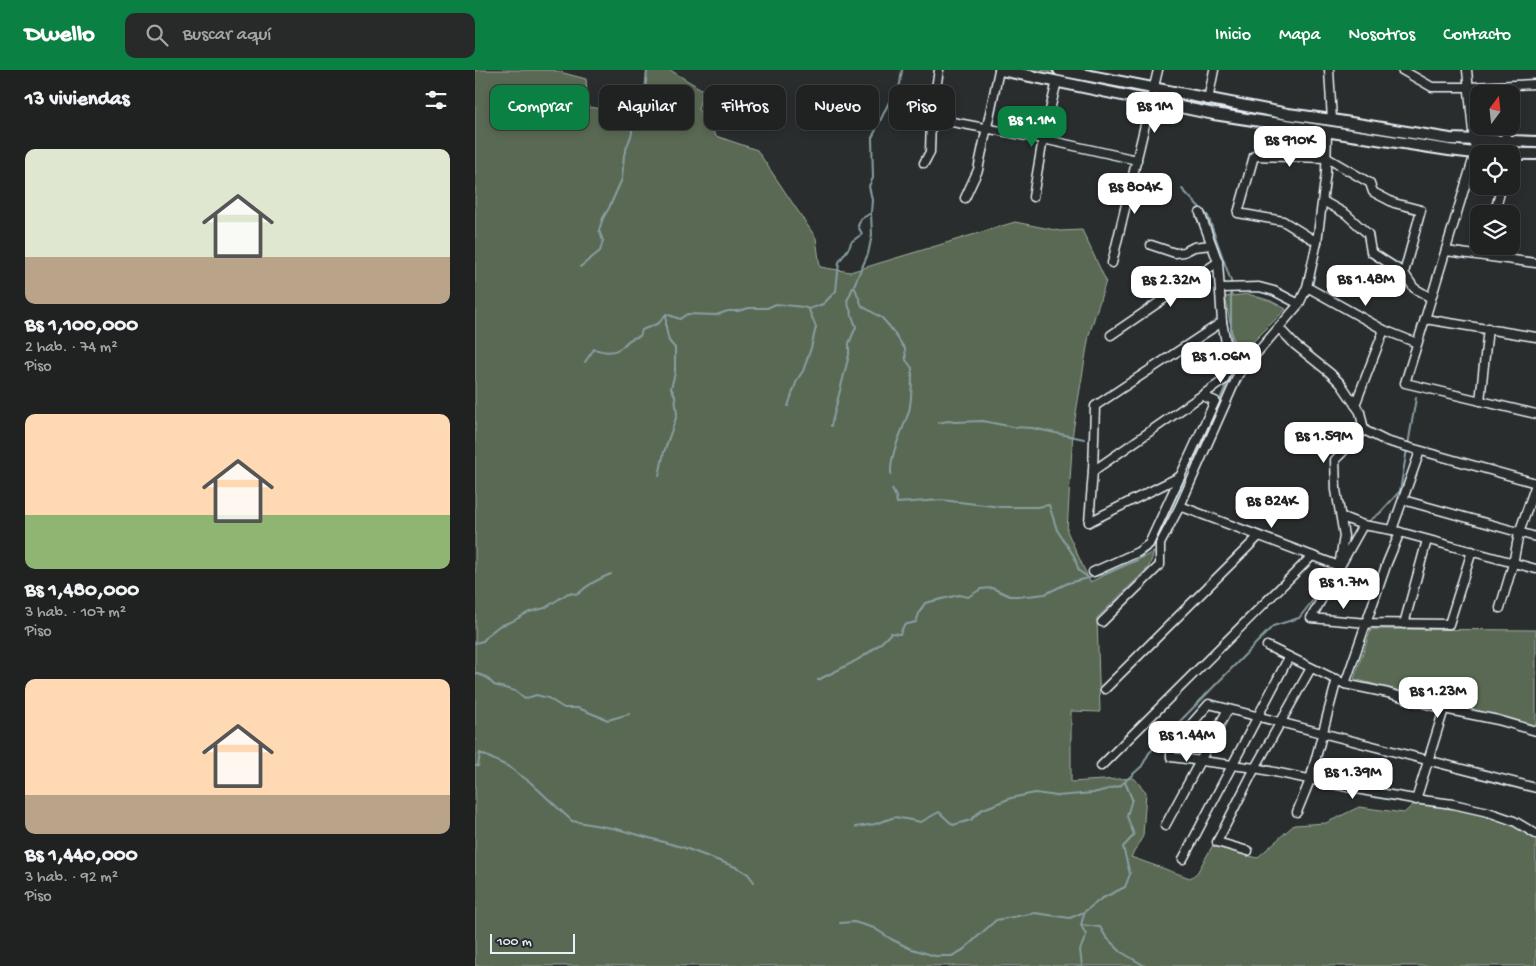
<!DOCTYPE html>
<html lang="es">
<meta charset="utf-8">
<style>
:root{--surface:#202222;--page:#282a2a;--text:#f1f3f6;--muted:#a2a4a5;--line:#3d3f40;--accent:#0b8043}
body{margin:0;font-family:"Gochi Hand",sans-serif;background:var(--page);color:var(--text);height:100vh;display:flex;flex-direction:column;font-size:19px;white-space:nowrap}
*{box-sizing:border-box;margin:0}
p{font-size:16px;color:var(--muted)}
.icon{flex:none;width:28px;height:28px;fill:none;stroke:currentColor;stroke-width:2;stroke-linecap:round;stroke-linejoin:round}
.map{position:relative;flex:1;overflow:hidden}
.side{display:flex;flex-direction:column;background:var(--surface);width:475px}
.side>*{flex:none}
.top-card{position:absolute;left:15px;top:15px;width:475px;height:45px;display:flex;gap:10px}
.needle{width:32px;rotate:15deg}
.controls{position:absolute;left:995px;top:15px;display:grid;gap:10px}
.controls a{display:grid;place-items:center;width:50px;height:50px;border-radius:10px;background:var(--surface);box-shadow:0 2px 8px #0003,0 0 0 1px var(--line);font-size:25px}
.scale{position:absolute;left:15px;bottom:12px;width:85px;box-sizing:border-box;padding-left:5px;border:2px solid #e8f1f8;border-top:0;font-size:14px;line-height:18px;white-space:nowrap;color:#e8f1f8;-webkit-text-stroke:4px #2a2d2e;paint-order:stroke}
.price{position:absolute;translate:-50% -42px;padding:0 11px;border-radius:10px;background:#fff;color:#222;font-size:16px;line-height:32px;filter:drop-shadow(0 1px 2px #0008)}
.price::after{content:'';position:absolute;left:50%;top:30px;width:15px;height:11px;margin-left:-8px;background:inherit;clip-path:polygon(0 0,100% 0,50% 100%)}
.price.current{background:var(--accent);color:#fff}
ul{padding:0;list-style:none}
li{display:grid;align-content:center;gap:10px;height:265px;padding:0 25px}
li span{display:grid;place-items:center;height:155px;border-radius:10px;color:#555}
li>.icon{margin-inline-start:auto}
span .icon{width:90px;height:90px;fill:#fffc;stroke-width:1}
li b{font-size:21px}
h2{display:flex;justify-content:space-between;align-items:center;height:60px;padding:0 25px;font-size:21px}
.chip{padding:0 18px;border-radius:10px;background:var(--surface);box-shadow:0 2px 8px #0003,0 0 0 1px var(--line);font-size:18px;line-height:45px}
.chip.current{background:var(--accent);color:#fff}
header{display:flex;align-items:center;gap:30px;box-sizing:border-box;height:70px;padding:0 25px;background:var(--accent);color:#fff}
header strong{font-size:24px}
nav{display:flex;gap:28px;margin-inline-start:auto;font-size:18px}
.search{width:350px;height:45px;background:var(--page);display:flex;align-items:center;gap:12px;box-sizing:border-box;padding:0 18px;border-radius:10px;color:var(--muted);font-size:19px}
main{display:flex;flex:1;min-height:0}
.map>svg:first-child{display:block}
.green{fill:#5a6952;stroke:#a1ada5}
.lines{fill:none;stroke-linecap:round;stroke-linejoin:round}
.stream{stroke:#889ea3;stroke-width:2}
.minor-casing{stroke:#e8f1f8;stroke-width:11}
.major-casing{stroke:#e8f1f8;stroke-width:14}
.minor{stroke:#2a2d2e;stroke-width:8}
.major{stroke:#2a2d2e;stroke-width:10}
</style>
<header>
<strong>Dwello</strong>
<div class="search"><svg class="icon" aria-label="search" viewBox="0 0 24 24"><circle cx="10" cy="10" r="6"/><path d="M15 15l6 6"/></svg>Buscar aquí</div>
<nav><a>Inicio</a><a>Mapa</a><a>Nosotros</a><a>Contacto</a></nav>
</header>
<main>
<section class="side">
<h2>13 viviendas<svg class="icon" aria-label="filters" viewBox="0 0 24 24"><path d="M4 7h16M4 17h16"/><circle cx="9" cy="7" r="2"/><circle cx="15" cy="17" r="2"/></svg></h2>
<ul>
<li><span style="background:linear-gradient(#dfe7d0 70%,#b9a48a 0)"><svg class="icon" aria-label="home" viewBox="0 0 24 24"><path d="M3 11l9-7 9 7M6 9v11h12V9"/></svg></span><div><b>Bs 1,100,000</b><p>2 hab. · 74 m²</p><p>Piso</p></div></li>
<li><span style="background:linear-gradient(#ffd9b3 65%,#8fb573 0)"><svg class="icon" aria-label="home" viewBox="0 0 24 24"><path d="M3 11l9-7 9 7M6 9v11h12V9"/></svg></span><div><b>Bs 1,480,000</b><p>3 hab. · 107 m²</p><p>Piso</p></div></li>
<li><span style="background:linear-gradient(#ffd9b3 75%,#b9a48a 0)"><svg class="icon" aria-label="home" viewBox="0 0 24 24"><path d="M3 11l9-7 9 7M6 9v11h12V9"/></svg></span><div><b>Bs 1,440,000</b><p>3 hab. · 92 m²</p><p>Piso</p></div></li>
</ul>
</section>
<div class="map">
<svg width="1061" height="896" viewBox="0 0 1061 896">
<rect width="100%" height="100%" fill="#2a2d2e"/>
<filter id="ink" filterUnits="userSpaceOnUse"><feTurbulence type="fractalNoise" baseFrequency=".02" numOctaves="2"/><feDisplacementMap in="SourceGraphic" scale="10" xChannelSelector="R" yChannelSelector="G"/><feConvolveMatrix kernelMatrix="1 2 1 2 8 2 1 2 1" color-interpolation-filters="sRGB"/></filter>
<g filter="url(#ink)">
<g class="green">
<path d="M0 0H77L111 9 113 37 152 42 170 22 172 0H195L228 20 223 39 241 66 282 80 341 168 345 197 375 202 540 152 585 161 607 160 631 211 614 265 598 361 592 461 615 512 679 482 674 497 622 548 625 642 596 641V712L659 708 671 722 668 766 656 787 715 808 722 803 738 775 782 788 819 755 851 753 884 737 929 743 939 734C972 737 1008 740 1038 754 1046 758 1053 764 1061 769V896H0Z"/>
<path d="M553 0H574L658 18 657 22Z"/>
<path d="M773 224 796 231 811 239 762 288 750 227Z"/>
<path d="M896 559 1061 560V657L879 609Z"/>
</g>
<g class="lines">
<g class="stream">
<path d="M707 119 733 146 756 211V217"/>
<path d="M105 197 125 181 128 171 124 160 128 148 134 138 147 109 149 85 157 63V48L170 22 172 0"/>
<path d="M379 216 387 236 407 248 415 257 430 279 431 290 437 298C437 310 437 329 434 341 428 361 415 382 416 404"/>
<path d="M110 292 119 279C126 281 136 284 144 279 154 273 149 270 165 266L167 260 184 253 191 244 205 249 212 244 241 245 253 241H263L274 238H292L301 234 328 237 334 239 348 234 361 221 364 192 375 176 376 172 387 164 383 156 386 149 396 143 397 130 394 116 398 108 397 68 414 32 425 14 427 0"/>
<path d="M313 336 322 310 328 301 336 278 341 257 334 240"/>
<path d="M463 353 473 351 480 352 508 351 538 357 557 358 609 369"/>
<path d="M356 356 374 285V273L381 257 372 231 393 184 397 165 396 143"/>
<path d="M933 375 941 328"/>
<path d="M715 399 759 297 756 261V221"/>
<path d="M184 406 189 382 202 345 200 326 196 318 200 303V278L194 271 191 258V245"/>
<path d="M417 419 421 427 422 433 467 430 526 437H562L574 435 582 460 599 486 604 501 614 508"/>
<path d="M893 452 905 443 925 421 932 379"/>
<path d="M0 573 8 571 14 564 24 556 38 551 54 542 70 538 93 523 103 524C113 514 123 509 136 504"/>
<path d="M0 603 11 607 19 615 40 621 50 629 61 625 73 628 89 638H103L133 650 154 644"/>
<path d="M343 610C372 595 393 588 416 563L425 564 429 555 441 552 445 541 450 533 484 525 493 527 506 519 517 518 535 526H553L570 524 593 513 630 504 662 490 678 477 710 409"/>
<path d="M0 696H3L5 683 34 697 55 712 97 751 142 759 210 778 263 798 273 804 279 812"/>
<path d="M381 757 400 754 420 747 446 752 464 742 478 755 496 750 506 740 536 728 560 723 582 726 618 723 645 716 667 696 674 683 798 556 824 548 839 529 861 496"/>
<path d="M365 853 379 852 399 858 416 869 434 878 460 886H477L488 880 521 850 560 843 595 848 609 842 626 829 650 817 655 804 648 777 659 765 652 746 657 729 650 712"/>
<path d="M606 855 625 857 631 867 646 882 670 896"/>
<path d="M607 896 605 880 611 865 606 855 609 844"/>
</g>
<defs>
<g id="minor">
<path d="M854 0 857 50"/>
<path d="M927 0 957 17H994L1061 14"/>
<path d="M733 30 739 0"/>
<path d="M456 48 568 69 662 90"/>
<path d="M1030 56 1031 71"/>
<path d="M449 93 455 82 456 48 464 0"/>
<path d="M558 127 568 69 582 11"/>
<path d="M490 128 503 100 524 0"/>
<path d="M848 131 871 144 893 164 896 182 929 203 939 218 956 228"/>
<path d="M1019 144 1027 116"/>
<path d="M842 172 808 151 763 143 779 86 852 88 895 113 898 122 919 133 946 140 929 203"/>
<path d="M676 175 700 183 709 182 719 177 736 175"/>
<path d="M971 181 1061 193"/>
<path d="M637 193 683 0"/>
<path d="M832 217 909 260 942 273"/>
<path d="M746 218 784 217 799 221 824 234"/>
<path d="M950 249 1000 83 992 0"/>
<path d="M804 258 820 275 855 303 866 314 885 342 889 360 911 371 1061 413"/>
<path d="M636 265 743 192"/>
<path d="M1061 267 950 249 930 313 1061 344"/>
<path d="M1005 331 1013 258"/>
<path d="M880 335 909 260"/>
<path d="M618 401 749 310 755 293 747 252"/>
<path d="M928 430 1061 467"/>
<path d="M705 436 864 496 869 466 861 420 860 390 889 360"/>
<path d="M867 447 888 455 917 460 1061 499"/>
<path d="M614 452 618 401 620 336 747 252 743 192 725 143"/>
<path d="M614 452 706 406"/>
<path d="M888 455 836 548 892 553 974 554 997 481"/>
<path d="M917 460 945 381"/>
<path d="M618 502 663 482 674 474 740 331 728 326"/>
<path d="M1025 538 1038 494 1044 463 1061 414"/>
<path d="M627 552 685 495V474L705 436 763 305 824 234 832 217 842 172 851 102 852 61"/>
<path d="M929 554 952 470"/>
<path d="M792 576 870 614 913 623 969 639 1023 650 1061 661"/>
<path d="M870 614 912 493 925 462"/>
<path d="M630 619 784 466"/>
<path d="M626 696 837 486"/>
<path d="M1061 718 734 634 698 675 696 679V687L780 698 892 721 939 729 978 734 1013 742 1039 751 1061 764"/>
<path d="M941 730 969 639"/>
<path d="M822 742 835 710 862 609"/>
<path d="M690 756 753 639"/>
<path d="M773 781 742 772 780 698 836 598"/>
<path d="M708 789 814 587"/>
</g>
<g id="major">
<path d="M526 0 739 44 974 80 1000 83 1061 84"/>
<path d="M584 0 813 44 857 50 975 69 1061 72"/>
</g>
</defs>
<use href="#minor" class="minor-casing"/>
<use href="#major" class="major-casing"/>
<use href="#minor" class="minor"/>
<use href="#major" class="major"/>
</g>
</g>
</svg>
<div class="controls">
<a><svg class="needle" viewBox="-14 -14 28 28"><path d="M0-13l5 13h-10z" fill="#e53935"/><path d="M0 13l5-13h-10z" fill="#a2a4a5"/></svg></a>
<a><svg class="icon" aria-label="locate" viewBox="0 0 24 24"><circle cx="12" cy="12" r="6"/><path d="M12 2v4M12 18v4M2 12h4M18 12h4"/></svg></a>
<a><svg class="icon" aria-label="layers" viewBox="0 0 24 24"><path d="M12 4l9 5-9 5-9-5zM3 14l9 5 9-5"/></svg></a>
</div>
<div class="scale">100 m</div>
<b class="price" style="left:680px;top:64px">Bs 1M</b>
<b class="price current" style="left:557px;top:78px">Bs 1.1M</b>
<b class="price" style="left:815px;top:98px">Bs 910K</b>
<b class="price" style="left:660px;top:145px">Bs 804K</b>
<b class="price" style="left:891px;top:237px">Bs 1.48M</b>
<b class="price" style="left:696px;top:238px">Bs 2.32M</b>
<b class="price" style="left:746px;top:314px">Bs 1.06M</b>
<b class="price" style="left:849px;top:394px">Bs 1.59M</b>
<b class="price" style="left:797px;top:459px">Bs 824K</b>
<b class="price" style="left:869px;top:540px">Bs 1.7M</b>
<b class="price" style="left:963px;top:649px">Bs 1.23M</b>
<b class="price" style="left:712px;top:693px">Bs 1.44M</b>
<b class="price" style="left:878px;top:730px">Bs 1.39M</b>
<div class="top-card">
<a class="chip current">Comprar</a>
<a class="chip">Alquilar</a>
<a class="chip">Filtros</a>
<a class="chip">Nuevo</a>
<a class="chip">Piso</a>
</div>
</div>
</main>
